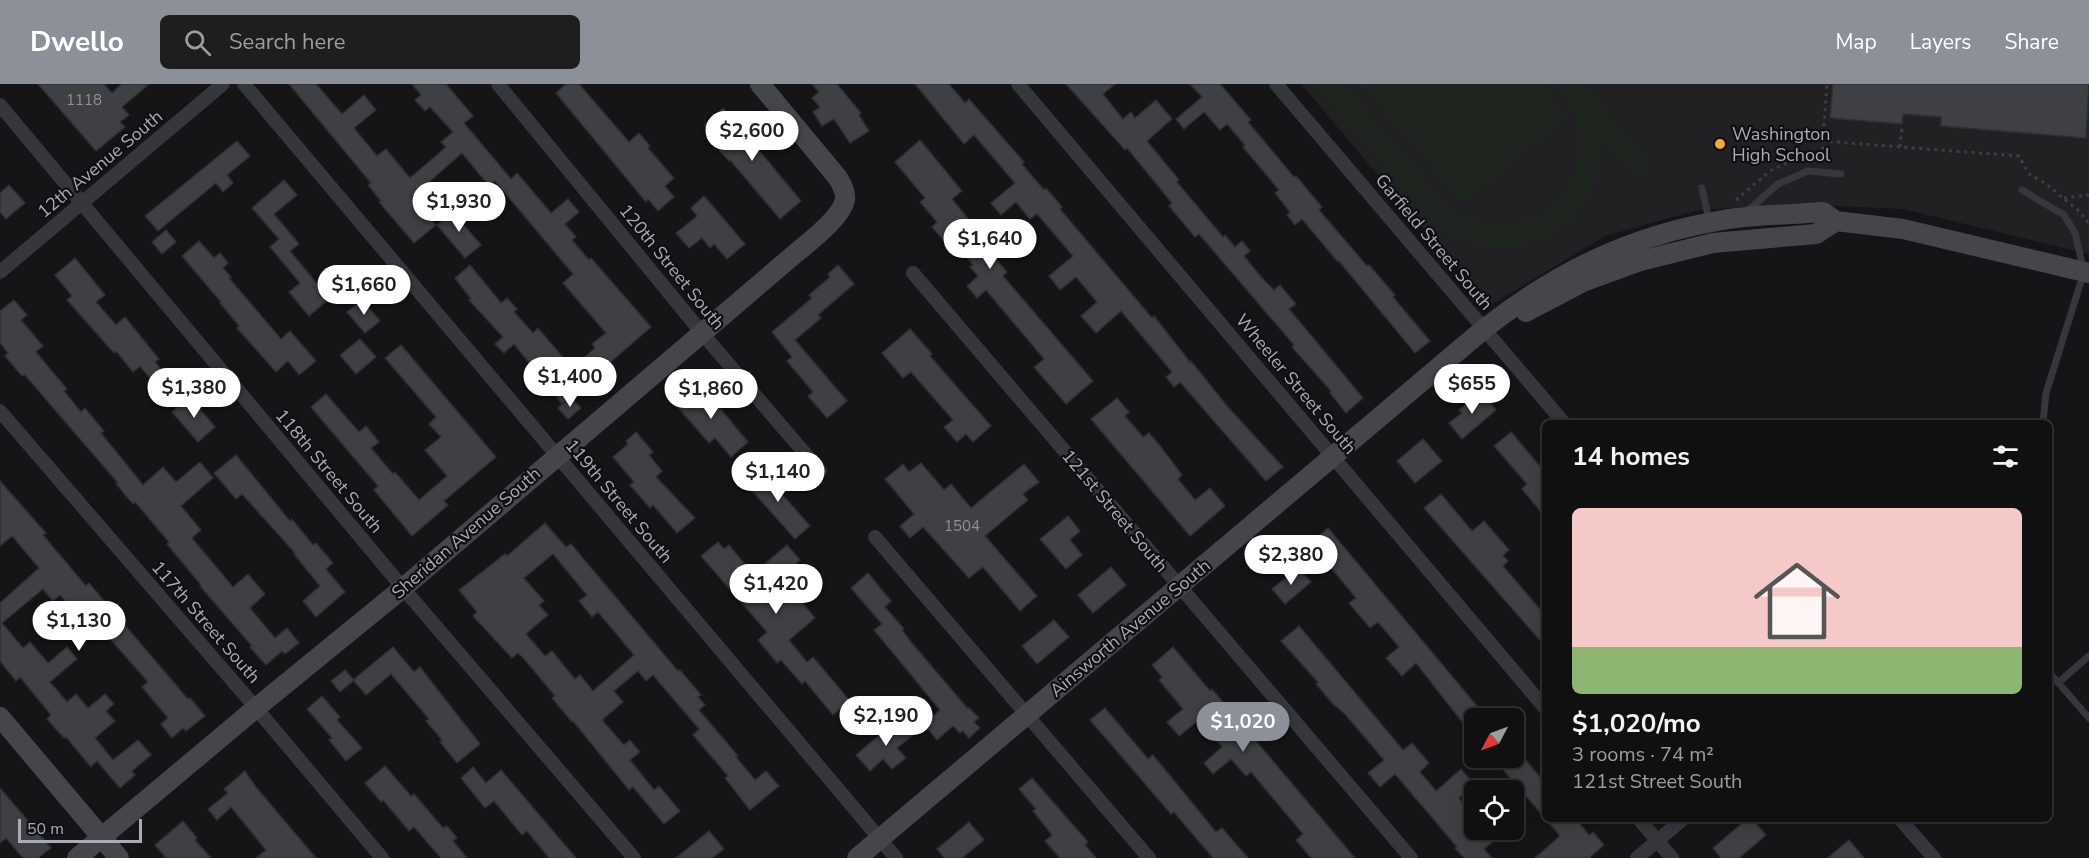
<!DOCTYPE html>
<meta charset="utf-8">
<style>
:root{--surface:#101011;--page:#1e1e1f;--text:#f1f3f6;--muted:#9c9d9f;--line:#303031;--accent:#8c9099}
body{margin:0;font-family:"Nunito Sans",sans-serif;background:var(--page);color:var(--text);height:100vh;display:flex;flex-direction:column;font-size:22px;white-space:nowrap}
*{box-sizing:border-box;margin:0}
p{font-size:20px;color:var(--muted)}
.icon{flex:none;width:33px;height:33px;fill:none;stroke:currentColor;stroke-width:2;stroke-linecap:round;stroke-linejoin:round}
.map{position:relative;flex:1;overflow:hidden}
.details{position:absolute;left:1542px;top:336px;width:510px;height:402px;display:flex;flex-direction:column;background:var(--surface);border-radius:9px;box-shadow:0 3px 15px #0003,0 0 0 2px var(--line)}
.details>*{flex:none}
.needle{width:39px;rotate:229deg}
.buttons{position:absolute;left:1464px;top:624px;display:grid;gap:12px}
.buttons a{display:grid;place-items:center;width:60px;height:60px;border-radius:9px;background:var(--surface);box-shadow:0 3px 15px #0003,0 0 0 2px var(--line);font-size:30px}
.scale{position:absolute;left:18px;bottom:15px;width:124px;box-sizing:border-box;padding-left:6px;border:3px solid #a7acb7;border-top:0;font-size:16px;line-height:21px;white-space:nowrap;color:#a7acb7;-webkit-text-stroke:4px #101012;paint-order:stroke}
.price{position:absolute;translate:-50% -51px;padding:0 14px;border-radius:21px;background:#fff;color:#222;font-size:20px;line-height:39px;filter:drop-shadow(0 2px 3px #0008)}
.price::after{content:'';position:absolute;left:50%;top:36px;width:18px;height:14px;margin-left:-9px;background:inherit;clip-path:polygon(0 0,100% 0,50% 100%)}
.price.on{background:var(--accent);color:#fff}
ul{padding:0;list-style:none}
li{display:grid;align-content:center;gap:12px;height:318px;padding:0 30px}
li+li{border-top:2px solid var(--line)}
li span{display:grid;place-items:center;height:186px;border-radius:9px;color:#555}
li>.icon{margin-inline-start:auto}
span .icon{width:108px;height:108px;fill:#fffc;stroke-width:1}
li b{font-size:26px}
h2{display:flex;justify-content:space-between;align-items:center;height:72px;padding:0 30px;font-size:26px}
header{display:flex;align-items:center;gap:36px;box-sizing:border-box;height:84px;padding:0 30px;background:var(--accent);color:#fff}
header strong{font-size:28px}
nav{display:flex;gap:33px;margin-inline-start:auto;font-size:21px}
.search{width:420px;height:54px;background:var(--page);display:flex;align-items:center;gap:15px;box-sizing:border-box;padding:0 21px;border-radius:9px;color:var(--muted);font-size:22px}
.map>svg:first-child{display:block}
.built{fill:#212124}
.green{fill:#1d251e}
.building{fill:#3f4044;stroke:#2f2f33;stroke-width:1.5;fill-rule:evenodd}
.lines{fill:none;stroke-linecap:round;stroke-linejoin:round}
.path{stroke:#3c3e43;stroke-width:3;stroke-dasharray:3 4.5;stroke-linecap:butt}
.lane{stroke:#36373c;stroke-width:7}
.street{stroke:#36373c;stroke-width:14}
.secondary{stroke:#44464c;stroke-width:20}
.poi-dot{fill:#f3ab31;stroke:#101012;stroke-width:2}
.labels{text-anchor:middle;stroke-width:4.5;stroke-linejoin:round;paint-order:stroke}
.number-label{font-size:15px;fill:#8d919a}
.poi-label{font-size:18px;fill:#a7acb7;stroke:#101012;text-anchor:start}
.street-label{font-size:18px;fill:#a7acb7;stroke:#101012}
</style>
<header>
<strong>Dwello</strong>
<div class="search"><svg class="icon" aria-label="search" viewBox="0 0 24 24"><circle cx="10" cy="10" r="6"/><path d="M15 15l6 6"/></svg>Search here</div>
<nav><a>Map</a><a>Layers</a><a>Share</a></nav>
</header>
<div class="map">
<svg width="2089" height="774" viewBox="0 0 2089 774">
<rect width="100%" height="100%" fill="#151517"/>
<path class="built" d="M1301 0H2089V170L1903 125 1791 120 1698 126 1605 152 1489 222Z"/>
<g class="green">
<path d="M1314 0H1342L1448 122C1458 129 1468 136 1481 139 1544 155 1599 90 1575 31 1570 19 1562 9 1554 0H1582L1653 82 1637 96 1603 57C1599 95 1586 132 1549 151 1511 169 1466 166 1434 138 1416 122 1401 101 1385 83 1362 55 1338 28 1314 0Z"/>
<path d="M1362 0H1539L1566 32 1463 119Z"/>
</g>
<g class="building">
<path d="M38 0H104L112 9 122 0H149L122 23 129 31 120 38 125 43 96 67Z"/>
<path d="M289 0H316L342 30 364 11 376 26 354 44 377 72 386 65 410 94 446 63 441 58 453 48 430 23 425 27 415 16 421 11 412 0H446L473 32 464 39 511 95 517 89 551 129 568 115 579 128 565 140 576 153 572 156 589 176 591 174 651 243 562 320 514 260 504 269 495 260 503 253 469 216 471 215 455 194 470 181 501 219 507 214 517 225 514 228 533 249 538 244 572 284 595 264 592 260 606 249 563 199 573 190 495 97 489 102 462 69 412 113 436 141 414 159 379 118 381 117 368 101 371 99Z"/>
<path d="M566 0H579L629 58 639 49 650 62 648 64 674 94 665 102 674 113 658 127 648 115 646 118 556 9Z"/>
<path d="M812 0H837L861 29 859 31 869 47 850 59 834 35 822 42 813 28 820 23 812 14 819 8Z"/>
<path d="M915 0H949L965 19 969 15 1024 78 1022 80 1044 106 1046 104 1062 123 1060 125 1152 234 1154 232 1190 278 1191 277 1227 322 1283 383 1266 397 1180 298 1174 303 1166 293 1172 288 1121 227 1096 249 1081 232 1097 218 1076 193 1060 206 1049 192 1073 172 1037 130 1030 135 1016 118 1001 131 991 119 1015 99 974 51 964 60Z"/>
<path d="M1066 0H1115L1103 10 1123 35 1131 28 1135 34 1156 16 1172 35 1147 57 1179 96 1177 98 1223 153 1225 151 1235 163 1242 157 1250 167 1244 172 1262 194 1274 206 1280 201 1296 220 1289 225 1363 314 1346 329 1330 309 1331 307 1292 263 1294 261 1199 150 1195 153 1169 122 1172 119 1127 64 1125 66Z"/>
<path d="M1190 0H1220L1251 36 1248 38 1294 93 1296 92 1322 123 1319 126 1367 182 1369 181 1395 211 1393 213 1430 257 1415 269 1339 177 1338 178 1302 135 1295 141 1287 131 1290 128 1275 109 1279 106 1243 63 1245 61 1227 40 1220 46 1204 28 1184 45 1176 35 1202 13Z"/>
<path d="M1833 0H2089L2086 54 1941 42V33L1903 30 1902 40 1830 34Z"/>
<path d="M723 24 740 44 749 36 761 50 752 58 801 117 780 135 730 76 729 77 718 65 722 62 704 41Z"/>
<path d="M920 56 962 107 952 115 976 144 972 147 1007 188 1003 192 1093 297 1066 320 1034 283 1044 275 986 206 977 214 967 202 978 192 970 183 973 181 956 160 951 165 932 143 937 138 920 118 925 114 895 78Z"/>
<path d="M237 57 250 72 227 91 233 99 223 108 216 99 158 147 145 132Z"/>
<path d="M284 96 297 111 274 130 299 160 290 167 319 202 323 199 334 211 309 232 289 208 300 199 270 163 279 155 252 124Z"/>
<path d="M9 101 25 119 6 135 0 128V109Z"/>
<path d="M704 112 745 160 727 175 714 160 710 164 702 154 689 164 676 149 697 132 691 124Z"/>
<path d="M459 123 468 134 462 139 481 161 465 174 437 141Z"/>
<path d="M166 146 176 158 162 170 152 158Z"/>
<path d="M199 157 214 174 220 169 228 179 223 184 231 193 229 194 281 255 290 247 316 277 299 291 288 277 276 288 237 244 239 242 220 219 221 218 182 172Z"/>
<path d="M75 174 105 211 96 218 116 241 125 233 159 275 155 278 164 289 153 298 140 282 133 288 116 267 114 269 67 216 72 212 55 191Z"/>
<path d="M838 181 854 200 818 231 821 234 795 256 847 317 827 334 808 312 813 308 787 277 792 273 772 248 812 214 809 211 830 193 828 190Z"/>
<path d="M14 216 27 231 21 236 43 262 36 268 67 305 64 307 81 328 85 324 104 347 101 349 143 401 163 383 176 398 200 378 213 394 181 422 201 446 192 454 233 503 248 490 265 510 250 524 275 554 287 544 299 559 285 570 282 567 266 581 250 563 252 562 200 502 201 501 167 460 169 458 135 418 133 420 116 400 118 399 86 362 25 291 22 292 5 272 8 269 0 259V227Z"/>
<path d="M362 216 380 237 365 249 347 228Z"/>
<path d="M910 245 932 270 930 272 991 342 973 358 966 350 957 358 944 343 953 336 911 288 903 294 882 269Z"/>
<path d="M360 255 376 273 356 290 340 271Z"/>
<path d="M401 261 496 373 444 417 448 421 412 452 374 406 378 402 311 323 326 310 359 348 366 342 379 358 371 364 393 390 395 388 419 416 447 392 425 366 441 353 429 340 436 333 385 274Z"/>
<path d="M704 298 717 313 713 316 748 358 731 373 715 354 709 359 676 321Z"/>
<path d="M1481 308 1496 326 1462 355 1449 339 1462 329 1459 326Z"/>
<path d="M190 313 215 343 198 358 172 328Z"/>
<path d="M571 313 581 324 568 335 558 324Z"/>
<path d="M1117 314 1129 328 1125 332 1143 353 1149 349 1161 363 1182 391 1178 395 1195 416 1210 404 1225 422 1190 452 1091 335Z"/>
<path d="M636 348 653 368 649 371 662 387 656 393 695 434 677 449 653 421 650 424 630 401 634 398 613 373 628 360 626 357Z"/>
<path d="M1511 348 1545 388V433L1522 405 1527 400 1494 362Z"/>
<path d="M1423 355 1442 377 1415 399 1397 377Z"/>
<path d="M236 371 290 437 292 435 313 461 316 459 333 479 326 485 345 508 316 533 303 517 320 502 294 470 295 469 242 410 236 415 214 389Z"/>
<path d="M921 379 944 406 951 400 971 424 1024 380 1039 398 1023 410 1028 416 985 452 1037 512 1020 527 983 483 969 494 923 443 910 454 900 442 914 430 885 395 903 380 909 388Z"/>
<path d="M767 384 786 407 782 410 810 442 795 455 747 401Z"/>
<path d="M0 397 46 449 43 451 86 502 89 499 188 615 190 614 205 632 186 647 183 644 172 654 161 640 168 634 142 603 148 598 90 532 83 537 60 511 53 517 43 505 2 539 23 564 30 558 48 579 67 563 77 575 50 598 67 618 76 610 88 624 105 610 114 620 106 627 115 637 95 654 113 676 138 656 151 671 132 687 135 691 120 704 97 677 91 683 66 653 64 654 47 635 51 631 20 593 16 597 0 577V519L39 484 12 452 0 462Z"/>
<path d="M1441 410 1472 447 1484 437 1509 466 1503 471 1508 477 1503 482 1545 531V562L1424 424Z"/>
<path d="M1068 432 1080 447 1070 456 1082 471 1066 485 1040 455Z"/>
<path d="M545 439 566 463 571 460 678 587 680 586 701 611 698 613 705 621 699 626 738 672 736 673 755 696 766 687 779 702 750 726 725 694 728 692 693 651 699 645 653 591 646 597 638 587 614 607 623 618 602 636 624 661 630 656 640 668 630 676 654 706 659 702 680 727 664 740 633 703 629 706 573 637 572 638 552 614 555 612 526 577 518 569 512 574 473 532 477 528 459 506 505 470 507 472ZM553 470 587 511 579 517 592 533 598 528 634 571 593 607 580 591 575 595 552 567 545 572 526 550 548 531 539 521 544 517 524 494Z"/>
<path d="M1328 444 1487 634H1474V653L1416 579 1402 592 1386 574 1399 563 1378 538 1370 544 1349 519 1356 514 1311 459Z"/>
<path d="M718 458 724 465 729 461 753 490 787 461 800 476 781 493 815 534 789 556 807 578 813 573 850 617 833 631 805 597 802 600 781 576 777 579 758 556 767 548 701 472Z"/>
<path d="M1111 483 1126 501 1093 529 1078 511Z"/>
<path d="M1298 484 1311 498 1285 520 1272 505Z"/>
<path d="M868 489 891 517 885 523 904 545 902 546 911 558 968 625 969 624 979 634 974 638 980 644 969 654 963 647 960 649 953 642 937 656 924 640 940 626 874 546 882 540 851 504Z"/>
<path d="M1054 536 1069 553 1037 580 1022 562Z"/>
<path d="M1299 542 1403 666 1412 659 1429 679 1420 688 1436 707 1461 685 1475 701 1459 714 1474 735V746H1485L1494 757 1484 765 1492 774H1464L1455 764 1457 763 1395 690 1380 703 1368 689 1384 676 1345 630 1333 620 1316 600 1318 598 1281 557Z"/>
<path d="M393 563 414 588 420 583 480 660 457 679 440 658 442 656 426 637 429 635 391 590 366 611 353 596Z"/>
<path d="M1173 563 1210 607 1212 605 1355 774H1311L1296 756 1303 750 1251 688 1246 692 1231 675 1213 690 1204 679 1222 663 1199 636 1179 652 1167 638 1183 625 1159 596 1162 593 1152 581Z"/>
<path d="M345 586 354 596 340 608 331 597Z"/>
<path d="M322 612 340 633 337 636 362 664 346 677 329 656 332 654 307 625Z"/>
<path d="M1105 624 1148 675 1153 671 1216 748 1222 744 1248 774H1213L1174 728 1171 730 1090 636Z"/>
<path d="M898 635 912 652 897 664 906 674 892 685 883 675 870 687 856 671Z"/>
<path d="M1514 662 1545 699V734L1493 674H1514Z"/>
<path d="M385 682 411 712 414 710 443 744 447 742 457 754 453 757 467 774H441L414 743 409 747 383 716 381 718 365 699Z"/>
<path d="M473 683 486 699 501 686 576 774H549L527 747 522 751 494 717 485 724 461 694Z"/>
<path d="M245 687 256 703 316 774H256L266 766 231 723 217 736 208 725 228 709 224 705Z"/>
<path d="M1032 694 1088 758 1085 761 1096 774H1060L1045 757 1052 751 1033 727 1036 725 1019 705Z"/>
<path d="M0 704 51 764 38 774H23L6 754 0 759Z"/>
<path d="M1546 735H1576L1589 751 1593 748 1604 761 1589 774H1535L1560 752Z"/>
<path d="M1747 735H1752L1766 751 1739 774H1721L1713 764Z"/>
<path d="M183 737 197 754 195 756 211 774H166L155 761Z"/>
<path d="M969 738 984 756 962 774H944L937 765Z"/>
<path d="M709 747 724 765 712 774H676Z"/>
<path d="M1849 756 1864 774H1828Z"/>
</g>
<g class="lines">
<g class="path">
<path d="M1823 57 1827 0"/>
<path d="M1900 63 1902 44"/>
<path d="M2064 114 2089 111"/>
<path d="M1736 116 1770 87 1789 78 1822 71 1823 57 2019 72 2029 90 2045 99 2080 128 2089 140"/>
</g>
<g class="lane">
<path d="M1702 104 1709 136"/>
<path d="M2022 106 2064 131 2075 149 2084 188 2046 309 2043 339"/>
<path d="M1746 128 1778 100 1808 87 1841 90"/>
<path d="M2049 588 2089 634"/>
<path d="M2058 599 2089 572"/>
</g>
<g class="street">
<path d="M244 0 896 774"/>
<path d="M498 0 702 249 820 387"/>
<path d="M1018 0 1545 624"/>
<path d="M1276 0 1564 339"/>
<path d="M0 21 403 504 634 774"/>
<path d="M0 188 223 0"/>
<path d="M913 189 1411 774"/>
<path d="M0 327 256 624 382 774"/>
<path d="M875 453 1149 774"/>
<path d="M1639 735 1672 774"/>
<path d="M1900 735 1934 774"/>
<path d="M1637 774 1683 735"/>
</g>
<g class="secondary">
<path d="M1526 228 1585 197 1640 177 1713 159 1816 150 1836 137"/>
<path d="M0 633 119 774"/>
<path d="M77 774 256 624 403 504 796 169C810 157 841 134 845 116 846 108 842 101 838 94L760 0"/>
<path d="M857 774 1484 245C1556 188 1632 151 1723 136 1755 130 1790 131 1823 128L1836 137 1903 145 2089 189"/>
</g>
</g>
<circle class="poi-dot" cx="1720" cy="60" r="6"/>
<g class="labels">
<g class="number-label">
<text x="84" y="21">1118</text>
<text x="962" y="447">1504</text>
</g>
<g class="poi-label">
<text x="1732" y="56">Washington<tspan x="1732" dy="21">High School</tspan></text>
</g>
<g class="street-label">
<text transform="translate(100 80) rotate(-40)" y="6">12th Avenue South</text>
<text transform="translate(1434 158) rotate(50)" y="6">Garfield Street South</text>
<text transform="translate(672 183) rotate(51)" y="6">120th Street South</text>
<text transform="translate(1296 300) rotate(50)" y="6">Wheeler Street South</text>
<text transform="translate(329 387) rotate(50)" y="6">118th Street South</text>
<text transform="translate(619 417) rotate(50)" y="6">119th Street South</text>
<text transform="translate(1115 427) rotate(50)" y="6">121st Street South</text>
<text transform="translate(466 449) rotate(-41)" y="6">Sheridan Avenue South</text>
<text transform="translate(206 538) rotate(49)" y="6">117th Street South</text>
<text transform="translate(1130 544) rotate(-40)" y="6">Ainsworth Avenue South</text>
</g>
</g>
</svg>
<div class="buttons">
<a><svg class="needle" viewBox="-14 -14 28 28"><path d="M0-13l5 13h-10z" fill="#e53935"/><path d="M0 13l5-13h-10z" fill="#9c9d9f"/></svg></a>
<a><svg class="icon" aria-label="locate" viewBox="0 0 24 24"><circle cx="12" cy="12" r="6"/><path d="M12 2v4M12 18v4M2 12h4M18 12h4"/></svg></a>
</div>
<div class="scale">50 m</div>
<b class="price" style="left:752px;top:78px">$2,600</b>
<b class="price" style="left:459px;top:149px">$1,930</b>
<b class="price" style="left:990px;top:186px">$1,640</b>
<b class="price" style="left:364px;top:232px">$1,660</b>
<b class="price" style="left:570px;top:324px">$1,400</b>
<b class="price" style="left:1472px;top:331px">$655</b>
<b class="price" style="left:194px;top:335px">$1,380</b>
<b class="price" style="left:711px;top:336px">$1,860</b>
<b class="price" style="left:778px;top:419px">$1,140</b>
<b class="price" style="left:1291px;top:502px">$2,380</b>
<b class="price" style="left:776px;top:531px">$1,420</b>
<b class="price" style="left:79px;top:568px">$1,130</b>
<b class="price" style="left:886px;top:663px">$2,190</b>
<b class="price on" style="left:1243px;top:669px">$1,020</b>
<section class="details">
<h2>14 homes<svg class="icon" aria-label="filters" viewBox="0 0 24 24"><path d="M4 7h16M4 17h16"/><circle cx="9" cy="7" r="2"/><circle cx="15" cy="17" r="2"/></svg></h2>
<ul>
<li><span style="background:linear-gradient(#f6c9c9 75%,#8fb573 0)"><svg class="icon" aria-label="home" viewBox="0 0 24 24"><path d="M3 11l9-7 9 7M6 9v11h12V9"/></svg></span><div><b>$1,020/mo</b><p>3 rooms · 74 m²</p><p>121st Street South</p></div></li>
</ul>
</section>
</div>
